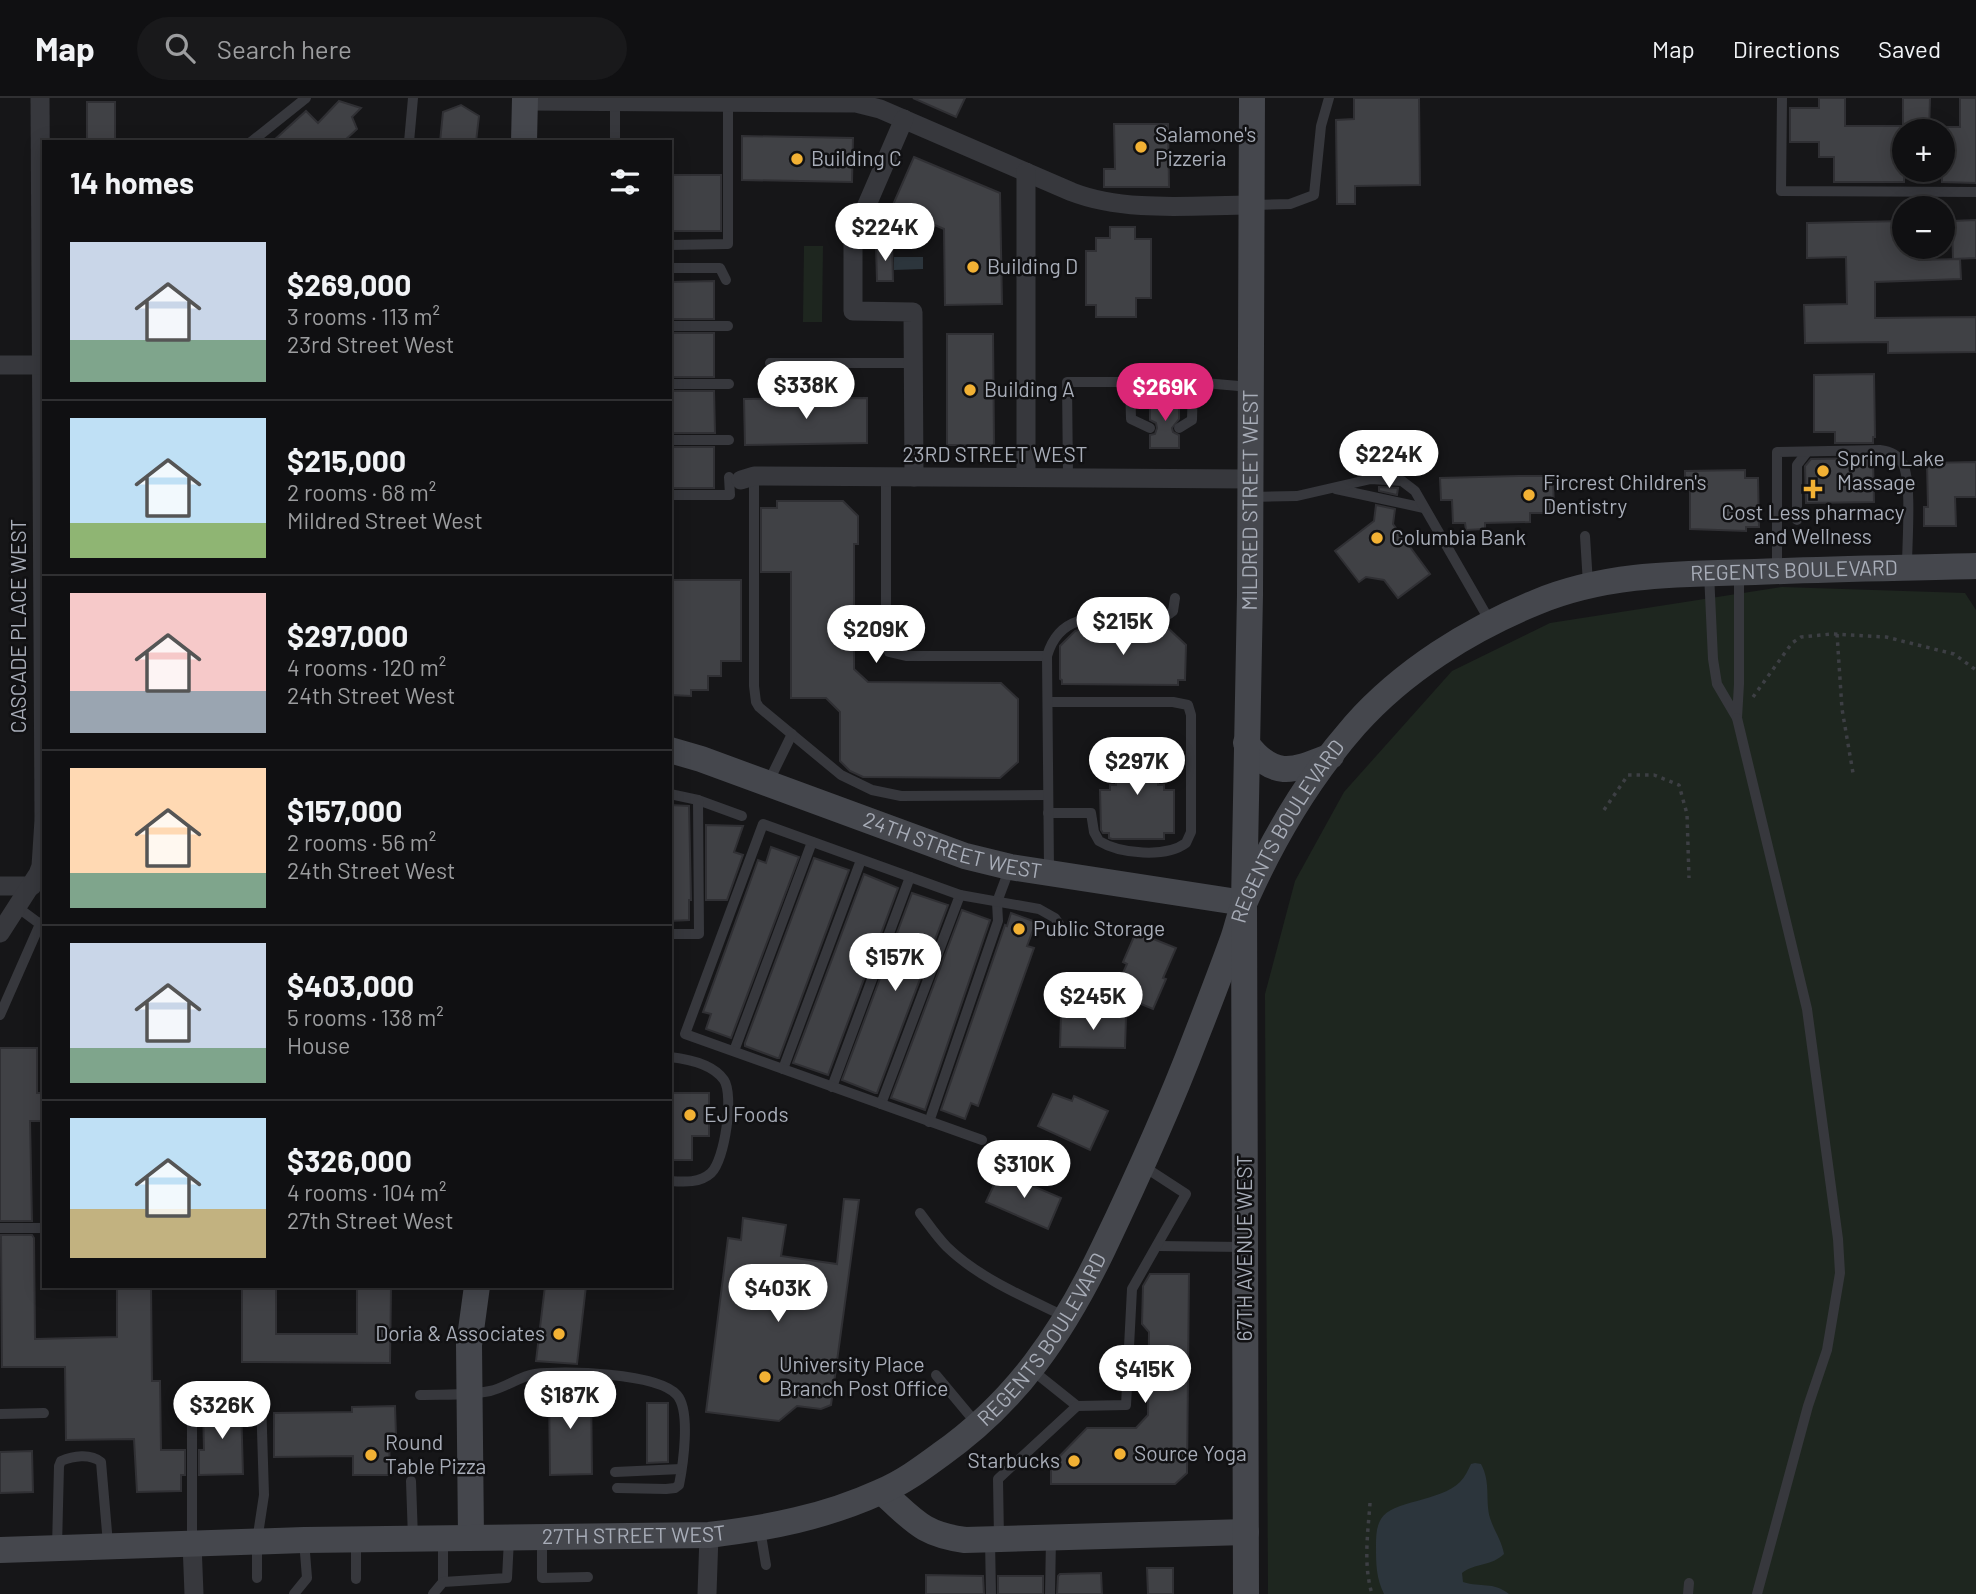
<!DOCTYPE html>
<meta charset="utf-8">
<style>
:root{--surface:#101012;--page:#19191b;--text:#f1f3f6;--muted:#9c9d9f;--line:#303032;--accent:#db2777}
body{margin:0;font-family:Barlow,sans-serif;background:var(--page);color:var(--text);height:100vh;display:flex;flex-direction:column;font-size:26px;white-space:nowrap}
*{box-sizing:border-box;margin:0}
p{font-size:23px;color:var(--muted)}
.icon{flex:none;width:38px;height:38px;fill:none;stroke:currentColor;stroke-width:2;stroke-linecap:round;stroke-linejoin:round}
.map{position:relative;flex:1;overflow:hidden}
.side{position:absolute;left:42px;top:42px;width:630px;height:1148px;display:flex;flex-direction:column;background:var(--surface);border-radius:0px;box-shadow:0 4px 18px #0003,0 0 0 2px var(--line)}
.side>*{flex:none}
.tools{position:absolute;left:1892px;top:21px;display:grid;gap:14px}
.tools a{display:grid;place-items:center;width:63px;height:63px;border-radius:50%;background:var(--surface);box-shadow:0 4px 18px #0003,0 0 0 2px var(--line);font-size:35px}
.price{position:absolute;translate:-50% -60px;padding:0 16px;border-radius:24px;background:#fff;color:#222;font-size:23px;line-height:46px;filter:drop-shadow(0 2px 4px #0008)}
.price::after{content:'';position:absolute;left:50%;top:42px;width:21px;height:16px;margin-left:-10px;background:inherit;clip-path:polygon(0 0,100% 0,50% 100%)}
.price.current{background:var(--accent);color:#fff}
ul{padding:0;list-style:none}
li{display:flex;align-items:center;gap:21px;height:175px;padding:0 28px}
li+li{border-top:2px solid var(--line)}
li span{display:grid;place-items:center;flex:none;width:196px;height:140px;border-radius:0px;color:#555}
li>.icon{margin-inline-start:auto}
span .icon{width:84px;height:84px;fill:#fffc;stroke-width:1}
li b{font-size:30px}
h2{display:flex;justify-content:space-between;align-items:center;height:84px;padding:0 28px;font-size:30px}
header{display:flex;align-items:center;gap:42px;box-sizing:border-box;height:98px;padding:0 35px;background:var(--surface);border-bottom:2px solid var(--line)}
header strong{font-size:33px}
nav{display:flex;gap:38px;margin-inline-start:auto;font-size:24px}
.search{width:490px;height:63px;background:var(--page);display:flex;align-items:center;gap:18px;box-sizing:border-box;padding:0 24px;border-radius:38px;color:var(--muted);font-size:26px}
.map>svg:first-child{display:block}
.green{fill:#1e261f}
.water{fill:#2c353c}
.building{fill:#404145;stroke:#303034;stroke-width:2}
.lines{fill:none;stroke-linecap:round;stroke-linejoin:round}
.path{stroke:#3d3f44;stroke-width:3.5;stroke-dasharray:3.5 5;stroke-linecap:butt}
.lane{stroke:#37383d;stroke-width:10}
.street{stroke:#37383d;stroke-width:19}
.secondary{stroke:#45474d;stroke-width:26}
.poi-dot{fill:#f2b134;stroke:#111113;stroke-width:2.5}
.labels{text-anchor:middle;stroke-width:5;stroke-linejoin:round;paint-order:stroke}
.poi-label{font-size:21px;fill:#a8adb8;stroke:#111113;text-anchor:start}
.street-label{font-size:21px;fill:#a8adb8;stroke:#111113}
</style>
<header>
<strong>Map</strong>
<div class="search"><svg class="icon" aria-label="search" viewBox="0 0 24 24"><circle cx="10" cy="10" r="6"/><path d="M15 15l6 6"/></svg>Search here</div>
<nav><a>Map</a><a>Directions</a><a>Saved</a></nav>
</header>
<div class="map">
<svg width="1976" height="1496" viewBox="0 0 1976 1496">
<rect width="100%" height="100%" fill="#161618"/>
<g class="green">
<path d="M804 148H823L822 224H803Z"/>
<path d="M1782 489 1965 495 1976 512V1496H1268L1265 896 1295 783 1344 694 1452 573 1550 525Z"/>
</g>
<g class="water">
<path d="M894 159H923V171L894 172Z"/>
<path d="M1475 1365 1481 1366C1491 1384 1485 1402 1490 1420 1494 1433 1502 1443 1504 1456 1492 1468 1475 1465 1462 1475L1463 1484C1482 1490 1492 1483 1509 1496H1384C1376 1480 1376 1466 1376 1448 1376 1439 1376 1429 1381 1421 1392 1402 1440 1404 1460 1384 1465 1379 1468 1372 1471 1366Z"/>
</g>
<g class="building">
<path d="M913 0H965L956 19Z"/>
<path d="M1354 0H1419L1420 87 1355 88V106H1337L1336 22 1354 21Z"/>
<path d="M1819 0H1845V28H1903V0H1930L1929 33H1904V84H1834V59H1819V44H1790V10H1819Z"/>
<path d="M1960 0H1976V85L1942 84V29H1960Z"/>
<path d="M339 3 361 10 352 19 357 31 343 44H272L306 13 318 25Z"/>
<rect x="87" y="4" width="28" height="40"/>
<path d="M461 7 479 18 476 44H440L443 14Z"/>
<path d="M1114 26H1168L1169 89H1104V71H1115Z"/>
<path d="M742 38 853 40 852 84 742 82Z"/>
<path d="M914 59 1000 95 1002 206 945 207 944 131 892 109Z"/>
<rect x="670" y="77" width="51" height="56"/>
<path d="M1976 122V160L1953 161 1952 123Z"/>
<path d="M1904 123V149H1919V162L1960 161 1961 181 1875 184V220L1976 219V254L1888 255V244L1805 245 1804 207 1847 206 1846 159 1807 160V125Z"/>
<path d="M1110 129H1135V141H1151V200H1136V219H1096V207H1086V153H1096V140H1110Z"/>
<path d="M892 146 893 183H877L876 147Z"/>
<path d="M714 183V221H670V184Z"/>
<rect x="670" y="235" width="44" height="44"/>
<path d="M947 236H993L994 347H947Z"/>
<path d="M1874 276 1875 339H1873V345H1835V334H1814V277Z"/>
<path d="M670 293H714L715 335H670Z"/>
<path d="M867 300V345L745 347 744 301Z"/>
<path d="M1150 301H1179V321L1172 330 1173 334 1179 337V350H1150V337L1155 336 1157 330 1156 325 1150 322Z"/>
<rect x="670" y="349" width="44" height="41"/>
<path d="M1873 360 1874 404 1806 405 1805 368 1811 361Z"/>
<path d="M1976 364V399H1955L1956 428H1924V409H1928L1927 365Z"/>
<path d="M1745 372V380H1758L1759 429H1746V433L1690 431V393H1685V373Z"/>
<path d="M1518 378H1553L1554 415H1530V424L1485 425V431L1466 432 1465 425H1453L1452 402H1441L1440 380Z"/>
<path d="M1379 389 1398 390 1397 397 1379 393Z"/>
<path d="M777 403H843L858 418V446H854V571L868 584 1001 585 1018 601V664L1000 680 863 679 850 673 840 663V614L826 600H791V474H761V410H777Z"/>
<path d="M1376 407 1395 411 1393 426 1430 476 1398 500 1384 482 1366 479 1359 484 1335 453 1374 423Z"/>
<path d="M670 482H741V563H721V578H708V592H691V598L670 597Z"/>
<path d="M1084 530 1169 531 1186 547 1185 582H1178V587L1062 586V582L1060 581V548L1075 533Z"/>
<path d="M1116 646H1158V687H1164V692H1174V735H1164V741H1112L1109 740V735H1103L1101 732 1100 692H1110V687H1116Z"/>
<path d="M670 707 689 708 691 802H689V822L670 823Z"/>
<path d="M706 727 743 728 734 754 743 757 727 802H706Z"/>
<path d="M771 749 799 759 731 940 706 931 711 916 703 914 758 762 766 765Z"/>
<path d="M814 760 849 772 779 960H777L745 948V945Z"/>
<path d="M864 776 898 790 828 977 793 965Z"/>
<path d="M912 795 948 807 877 995H875L842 982Z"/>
<path d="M962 812 990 822 925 1012 891 1000Z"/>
<path d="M1011 815 1036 824 1027 848 1034 850 978 1008 971 1005 965 1021 941 1012 1005 827 1007 828Z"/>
<path d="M1136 834 1176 850 1163 880 1166 881 1153 911 1114 895 1127 866 1123 864Z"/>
<path d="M1061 917 1126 919 1125 950 1060 949Z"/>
<path d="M0 950H37V995H44V1023H30L32 1123H0Z"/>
<path d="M670 995H709V1038H692V1062H670Z"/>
<path d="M1053 996 1072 1003 1074 998 1108 1013 1090 1052 1038 1028Z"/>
<path d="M1000 1074 1061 1100 1048 1131 986 1104Z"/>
<path d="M844 1101 859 1102 831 1307 821 1311 797 1308 779 1323 706 1314 728 1140 741 1142 743 1120 786 1127 781 1158 837 1166Z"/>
<path d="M1 1137H32L34 1140 35 1241 117 1239V1188H151L152 1283H160L161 1352H185V1377H181V1393L137 1394 134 1341 66 1342 65 1269H2Z"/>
<path d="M1150 1176H1189L1187 1375 1175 1386H1051V1367L1087 1330H1136L1148 1317 1149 1234 1142 1226 1143 1188Z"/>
<path d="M242 1188H276V1236H357V1188H391L390 1265 242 1264Z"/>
<path d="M545 1188H586L577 1266 536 1263Z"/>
<path d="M591 1289 592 1376 550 1377 549 1290Z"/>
<path d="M647 1305H668V1364L647 1365Z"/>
<path d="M203 1308H241L243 1376 199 1377V1352H204Z"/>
<path d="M395 1308 396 1338H389L390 1377H353V1358L274 1359V1315L352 1314V1309Z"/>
<path d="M32 1353 33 1394 0 1395V1354Z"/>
<path d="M1147 1470H1173V1496H1148Z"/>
<path d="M1101 1475 1102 1496H1057L1058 1478 1060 1476Z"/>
<path d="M926 1477 983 1478 984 1496H926Z"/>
<rect x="998" y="1478" width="45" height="18"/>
</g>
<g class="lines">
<g class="path">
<path d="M1837 536 1842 611 1853 675"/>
<path d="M1753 599 1792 545 1801 539 1832 536 1886 539 1954 556 1976 572"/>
<path d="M1604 712 1628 677H1654L1679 687 1687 716 1689 780"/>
<path d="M1370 1405C1368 1435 1363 1466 1372 1496"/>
</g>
<g class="lane">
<path d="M1782 0 1781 93 1976 94"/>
<path d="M615 3V44"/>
<path d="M251 44 306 0"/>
<path d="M409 44 413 0"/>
<path d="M1253 107 1290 106 1314 97 1321 28 1329 0"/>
<path d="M670 147 728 146V3"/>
<path d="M670 170H720L726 182"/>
<path d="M670 228H728"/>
<path d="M770 265H914"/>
<path d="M1130 284 1131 321 1150 330"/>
<path d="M670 286H729"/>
<path d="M1179 330 1192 322 1193 284"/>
<path d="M670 342H729"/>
<path d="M754 378V588L756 604 759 609 841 677 872 692 901 698 1048 697"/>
<path d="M886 379V539L889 554 906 558H1047"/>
<path d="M1068 380 1067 284H1193L1250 289"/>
<path d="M1336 391 1424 410"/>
<path d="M670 397H730L729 379"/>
<path d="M1252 399 1297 398 1371 381 1402 383 1415 393 1491 525"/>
<path d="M1797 422V367L1807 354"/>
<path d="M1585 438 1588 486"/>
<path d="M1777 472V354L1880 352C1890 353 1898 357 1903 366 1912 386 1907 444 1907 468"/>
<path d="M1709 475 1713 561 1717 586 1737 620 1739 586V475"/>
<path d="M1048 604H1173L1188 607 1191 617V734L1186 745C1166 760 1120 756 1099 743L1094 734 1091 715H1048"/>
<path d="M1737 620 1807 911 1838 1141 1840 1175 1827 1252 1808 1308 1757 1496"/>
<path d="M769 683 792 636"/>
<path d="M670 696 698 702 742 718"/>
<path d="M1049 772 1047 558C1067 490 1144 540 1173 513L1175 500"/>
<path d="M17 809 40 826 44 822"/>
<path d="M670 836H699L698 702"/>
<path d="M0 917 40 826"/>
<path d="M734 953 812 744"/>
<path d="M670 959C688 961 713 966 724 982 734 997 725 1062 711 1075 700 1085 685 1084 670 1083"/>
<path d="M783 971 861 762"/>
<path d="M832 989 910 779"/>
<path d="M881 1006 960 797"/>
<path d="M929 1024 998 823 997 804 1009 772"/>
<path d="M982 1042 685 936 763 726 960 797 1039 811 1055 820 1059 826"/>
<path d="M920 1115C929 1127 937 1139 947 1149 979 1180 1024 1199 1064 1218"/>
<path d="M0 1130H44"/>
<path d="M1157 1148 1244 1149"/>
<path d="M1032 1272 1077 1308"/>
<path d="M936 1277 976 1325"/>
<path d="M420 1297C443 1296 467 1298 490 1293 505 1290 520 1278 535 1276 563 1272 658 1275 677 1297 691 1313 683 1367 679 1387L675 1390 666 1391 617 1390"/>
<path d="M0 1316 44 1315"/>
<path d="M615 1374 681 1371"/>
<path d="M411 1383 413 1440"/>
<path d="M760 1431 766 1467"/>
<path d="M999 1441 998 1381 1077 1308 1126 1307 1132 1191 1186 1096 1143 1068"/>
<path d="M542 1442V1480L588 1479"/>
<path d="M990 1442 991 1496"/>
<path d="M192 1444V1301L261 1300 264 1397 257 1443V1480"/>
<path d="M57 1449 59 1368 61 1363C73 1358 90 1355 101 1364L108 1446"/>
<path d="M356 1481V1443"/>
<path d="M443 1484V1441"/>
<path d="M294 1496 307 1480 304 1442"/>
<path d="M433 1496 443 1484 507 1480 509 1441"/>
<path d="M1050 1496 1051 1440"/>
<path d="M1688 1496 1689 1485"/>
</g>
<g class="street">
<path d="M40 0 44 720"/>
<path d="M525 3 856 5 880 11 1072 94C1126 115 1195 107 1252 107"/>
<path d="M904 21 863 116H853V213L913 214 914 379"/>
<path d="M0 267H40"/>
<path d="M1026 379V74"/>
<path d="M741 382 754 378 1249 381"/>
<path d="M0 788H32"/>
<path d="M0 835 38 776 41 768 44 722"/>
<path d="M192 1445 194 1496"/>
<path d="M707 1496 709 1437"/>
</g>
<g class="secondary">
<path d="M524 44 525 0"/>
<path d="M1246 645C1274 682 1293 673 1331 658"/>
<path id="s1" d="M670 652 701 661 965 758 1010 769 1244 805"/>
<path d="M882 1394C914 1422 921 1436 965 1442L1246 1434"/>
<path d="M471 1439 469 1247 477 1188"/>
<path id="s2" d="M0 1452 304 1442 709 1437C768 1430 825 1419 880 1394 902 1385 921 1371 940 1357 1017 1303 1063 1234 1103 1151 1136 1082 1168 1012 1195 941 1208 908 1221 874 1233 841 1238 827 1240 813 1247 799 1274 739 1311 677 1355 627 1403 573 1470 531 1537 504 1607 475 1681 476 1755 474 1828 471 1902 470 1976 468"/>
<path id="s3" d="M1246 1496 1244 805 1250 497 1252 0"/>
</g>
</g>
<g class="poi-dot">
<circle cx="1141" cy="49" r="7"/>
<circle cx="797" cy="61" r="7"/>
<circle cx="973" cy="169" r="7"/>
<circle cx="970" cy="292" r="7"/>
<circle cx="1823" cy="373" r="7"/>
<path d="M1809.5 380.5h7v7h7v7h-7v7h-7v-7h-7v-7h7z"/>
<circle cx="1529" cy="397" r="7"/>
<circle cx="1377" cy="440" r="7"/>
<circle cx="1019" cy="831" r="7"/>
<circle cx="690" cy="1017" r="7"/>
<circle cx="559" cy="1236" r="7"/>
<circle cx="765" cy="1279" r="7"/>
<circle cx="1120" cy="1356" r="7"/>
<circle cx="371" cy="1357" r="7"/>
<circle cx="1074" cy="1363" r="7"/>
</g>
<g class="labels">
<g class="poi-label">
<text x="1155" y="44">Salamone's<tspan x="1155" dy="24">Pizzeria</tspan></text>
<text x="811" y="68">Building C</text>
<text x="987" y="176">Building D</text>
<text x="984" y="299">Building A</text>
<text x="1837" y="368">Spring Lake<tspan x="1837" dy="24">Massage</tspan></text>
<text x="1543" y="392">Fircrest Children's<tspan x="1543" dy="24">Dentistry</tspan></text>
<text x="1813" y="422" text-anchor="middle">Cost Less pharmacy<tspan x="1813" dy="24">and Wellness</tspan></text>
<text x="1391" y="447">Columbia Bank</text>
<text x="1033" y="838">Public Storage</text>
<text x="704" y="1024">EJ Foods</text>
<text x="545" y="1243" text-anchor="end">Doria &amp; Associates</text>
<text x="779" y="1274">University Place<tspan x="779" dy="24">Branch Post Office</tspan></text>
<text x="385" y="1352">Round<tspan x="385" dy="24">Table Pizza</tspan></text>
<text x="1134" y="1363">Source Yoga</text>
<text x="1060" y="1370" text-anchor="end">Starbucks</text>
</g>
<g class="street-label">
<text x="995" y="364">23RD STREET WEST</text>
<text dy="7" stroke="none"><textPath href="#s3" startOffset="1094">MILDRED STREET WEST</textPath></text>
<text dy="7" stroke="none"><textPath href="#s2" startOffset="2289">REGENTS BOULEVARD</textPath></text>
<text transform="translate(19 528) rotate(-90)" y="7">CASCADE PLACE WEST</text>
<text dy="7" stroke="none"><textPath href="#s2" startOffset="1680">REGENTS BOULEVARD</textPath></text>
<text dy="7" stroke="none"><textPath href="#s1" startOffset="299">24TH STREET WEST</textPath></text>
<text transform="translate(1245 1150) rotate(-90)" y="7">67TH AVENUE WEST</text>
<text dy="7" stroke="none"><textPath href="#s2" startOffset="1113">REGENTS BOULEVARD</textPath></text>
<text dy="7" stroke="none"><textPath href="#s2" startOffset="634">27TH STREET WEST</textPath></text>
</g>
</g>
</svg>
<div class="tools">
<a>+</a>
<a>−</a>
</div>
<b class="price" style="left:885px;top:165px">$224K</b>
<b class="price" style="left:806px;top:323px">$338K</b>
<b class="price current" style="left:1165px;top:325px">$269K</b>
<b class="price" style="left:1389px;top:392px">$224K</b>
<b class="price" style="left:1123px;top:559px">$215K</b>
<b class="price" style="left:876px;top:567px">$209K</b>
<b class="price" style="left:1137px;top:699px">$297K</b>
<b class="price" style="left:895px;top:895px">$157K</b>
<b class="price" style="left:1093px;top:934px">$245K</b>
<b class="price" style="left:1024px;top:1102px">$310K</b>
<b class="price" style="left:778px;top:1226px">$403K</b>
<b class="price" style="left:1145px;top:1307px">$415K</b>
<b class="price" style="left:570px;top:1333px">$187K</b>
<b class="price" style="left:222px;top:1343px">$326K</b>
<section class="side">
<h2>14 homes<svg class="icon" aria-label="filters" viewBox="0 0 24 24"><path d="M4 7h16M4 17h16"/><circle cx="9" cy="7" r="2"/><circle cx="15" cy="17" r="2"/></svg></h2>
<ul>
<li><span style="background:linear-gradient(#c9d6e8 70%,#7fa58c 0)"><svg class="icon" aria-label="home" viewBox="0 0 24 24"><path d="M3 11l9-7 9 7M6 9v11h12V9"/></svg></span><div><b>$269,000</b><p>3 rooms · 113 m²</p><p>23rd Street West</p></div></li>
<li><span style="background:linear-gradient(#bfe0f5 75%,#8fb573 0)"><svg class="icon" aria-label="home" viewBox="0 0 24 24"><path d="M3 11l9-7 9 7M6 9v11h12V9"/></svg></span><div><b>$215,000</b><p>2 rooms · 68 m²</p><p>Mildred Street West</p></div></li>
<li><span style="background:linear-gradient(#f6c9c9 70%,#9aa5b1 0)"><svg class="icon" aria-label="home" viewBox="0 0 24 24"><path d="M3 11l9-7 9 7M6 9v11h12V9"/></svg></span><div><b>$297,000</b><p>4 rooms · 120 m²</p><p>24th Street West</p></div></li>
<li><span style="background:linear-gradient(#ffd9b3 75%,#7fa58c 0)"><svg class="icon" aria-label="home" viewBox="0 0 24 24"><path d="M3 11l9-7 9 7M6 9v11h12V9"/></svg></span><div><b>$157,000</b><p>2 rooms · 56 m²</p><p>24th Street West</p></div></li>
<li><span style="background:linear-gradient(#c9d6e8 75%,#7fa58c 0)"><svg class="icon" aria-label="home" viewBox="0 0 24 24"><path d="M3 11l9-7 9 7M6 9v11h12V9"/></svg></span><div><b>$403,000</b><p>5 rooms · 138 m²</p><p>House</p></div></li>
<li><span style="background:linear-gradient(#bfe0f5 65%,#c2b280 0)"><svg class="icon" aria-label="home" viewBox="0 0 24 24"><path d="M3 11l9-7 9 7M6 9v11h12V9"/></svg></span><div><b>$326,000</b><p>4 rooms · 104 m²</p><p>27th Street West</p></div></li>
</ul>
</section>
</div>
